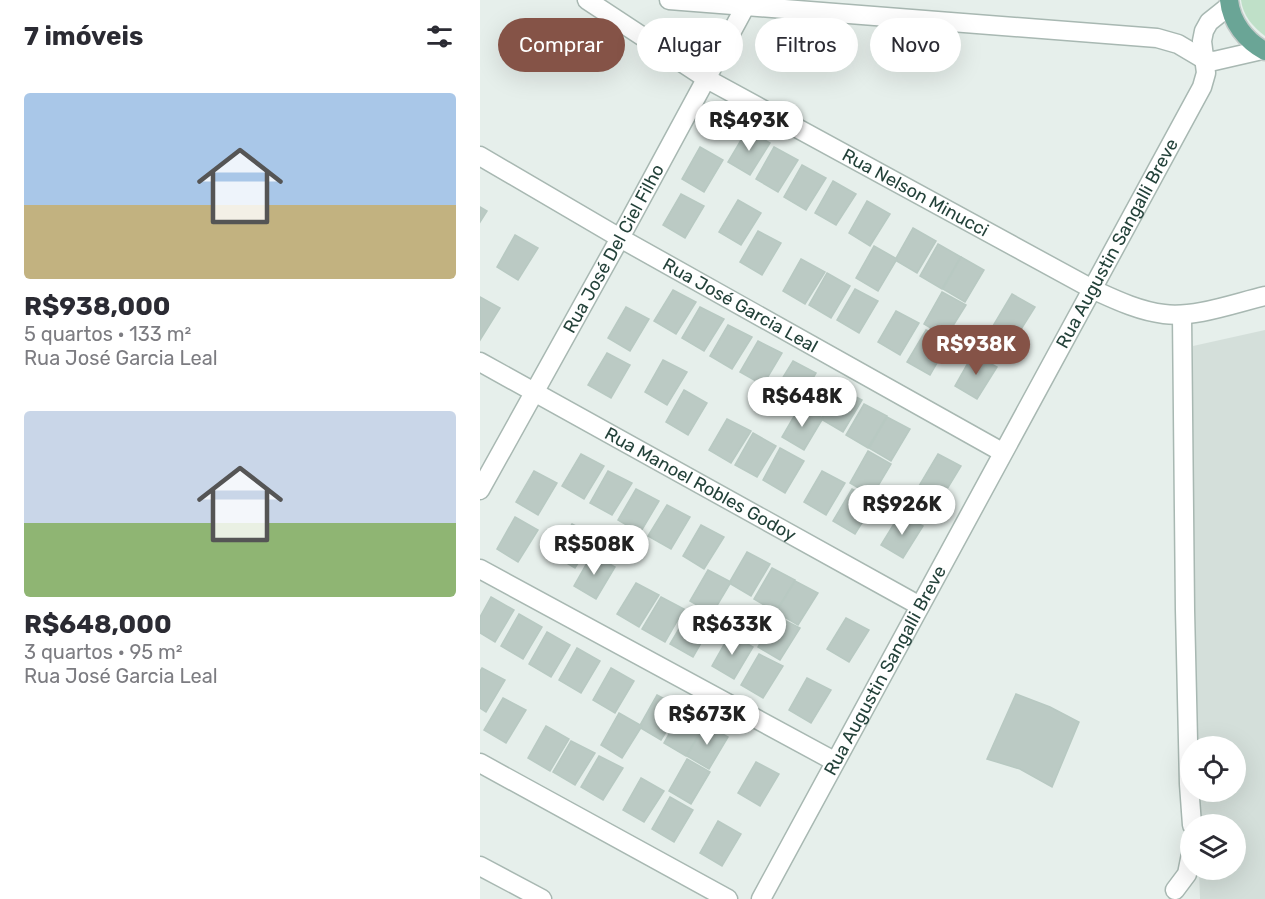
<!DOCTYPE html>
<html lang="pt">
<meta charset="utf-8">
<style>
:root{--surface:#fff;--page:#f7f7f7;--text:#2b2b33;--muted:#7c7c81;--accent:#855347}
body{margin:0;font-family:Rubik,sans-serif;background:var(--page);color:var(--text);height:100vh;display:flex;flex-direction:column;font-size:22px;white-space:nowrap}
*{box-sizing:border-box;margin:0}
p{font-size:20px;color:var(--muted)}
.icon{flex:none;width:33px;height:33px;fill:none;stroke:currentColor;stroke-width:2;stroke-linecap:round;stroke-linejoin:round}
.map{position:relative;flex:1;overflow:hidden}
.drawer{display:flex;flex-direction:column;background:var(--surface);width:480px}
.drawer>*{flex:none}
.hud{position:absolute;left:18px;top:18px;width:570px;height:54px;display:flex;gap:12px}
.fabs{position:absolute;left:700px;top:736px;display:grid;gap:12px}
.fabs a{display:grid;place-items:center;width:66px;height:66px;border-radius:50%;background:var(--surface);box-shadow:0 6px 24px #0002;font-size:30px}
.price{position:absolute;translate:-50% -51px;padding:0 14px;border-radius:21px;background:#fff;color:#222;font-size:20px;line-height:39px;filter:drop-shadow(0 2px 3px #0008)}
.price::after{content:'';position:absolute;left:50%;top:36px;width:18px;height:14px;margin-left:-9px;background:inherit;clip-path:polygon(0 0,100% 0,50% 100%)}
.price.selected{background:var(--accent);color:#fff}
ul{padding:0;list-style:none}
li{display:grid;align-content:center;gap:12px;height:318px;padding:0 24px}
li span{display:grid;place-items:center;height:186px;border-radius:6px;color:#555}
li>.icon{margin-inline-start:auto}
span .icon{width:108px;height:108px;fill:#fffc;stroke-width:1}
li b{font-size:26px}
h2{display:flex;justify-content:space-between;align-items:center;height:72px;padding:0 24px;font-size:26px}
.tag{padding:0 21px;border-radius:27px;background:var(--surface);box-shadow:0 6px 24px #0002;font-size:21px;line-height:54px}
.tag.selected{background:var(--accent);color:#fff}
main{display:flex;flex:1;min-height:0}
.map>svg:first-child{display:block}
.built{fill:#d4dfda}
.green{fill:#bfe0c8}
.building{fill:#bbcac4;stroke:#b8c9c2;stroke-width:1.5}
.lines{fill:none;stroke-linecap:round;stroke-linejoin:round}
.minor-casing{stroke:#a8b8b2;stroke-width:21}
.major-casing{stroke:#c2cac8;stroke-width:21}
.minor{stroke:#fff;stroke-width:18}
.major{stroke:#6aa596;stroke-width:18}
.labels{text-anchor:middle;stroke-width:6;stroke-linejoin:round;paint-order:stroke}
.street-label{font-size:18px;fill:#24423a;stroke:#f7fbf9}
</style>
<main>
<section class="drawer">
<h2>7 imóveis<svg class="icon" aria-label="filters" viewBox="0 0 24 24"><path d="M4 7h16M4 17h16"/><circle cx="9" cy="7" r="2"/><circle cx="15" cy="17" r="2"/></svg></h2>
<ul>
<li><span style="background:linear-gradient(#a9c7e8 60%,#c2b280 0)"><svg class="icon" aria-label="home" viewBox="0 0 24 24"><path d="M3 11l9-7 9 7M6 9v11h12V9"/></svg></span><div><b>R$938,000</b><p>5 quartos · 133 m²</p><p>Rua José Garcia Leal</p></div></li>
<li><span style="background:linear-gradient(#c9d6e8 60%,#8fb573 0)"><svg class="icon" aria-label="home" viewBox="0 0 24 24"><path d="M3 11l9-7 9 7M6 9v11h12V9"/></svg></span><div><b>R$648,000</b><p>3 quartos · 95 m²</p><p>Rua José Garcia Leal</p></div></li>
</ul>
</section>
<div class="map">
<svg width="785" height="899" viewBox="0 0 785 899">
<rect width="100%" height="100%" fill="#e6efeb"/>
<path class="built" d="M785 330V899H720L719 870H756V825H717L715 792H756V747H713L711 528 713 346Z"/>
<path class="green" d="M761 0H785V36C773 27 763 16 761 0Z"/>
<g class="building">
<path d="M267 130 290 143 270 175 248 162Z"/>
<path d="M220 147 243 160 224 192 202 179Z"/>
<path d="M294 147 318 160 298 192 276 179Z"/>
<path d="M322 165 346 178 326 210 304 197Z"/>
<path d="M353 181 376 194 356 225 335 213Z"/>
<path d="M201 194 224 206 205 238 183 225Z"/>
<path d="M258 200 281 213 261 245 239 232Z"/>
<path d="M387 201 410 214 390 246 369 233Z"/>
<path d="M0 207 7 211 0 222Z"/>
<path d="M433 228 456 241 437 273 415 260Z"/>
<path d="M278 231 301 243 282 275 260 262Z"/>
<path d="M35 235 58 248 38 280 17 267Z"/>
<path d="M458 244 481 257 462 289 440 276Z"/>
<path d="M394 246 417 259 398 291 376 278Z"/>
<path d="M481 257 504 270 485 302 463 289Z"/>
<path d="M321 259 345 272 325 304 303 291Z"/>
<path d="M347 273 370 286 351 318 329 305Z"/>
<path d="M375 289 398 301 379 333 357 320Z"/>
<path d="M193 290 216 302 196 334 174 321Z"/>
<path d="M462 292 486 305 466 337 444 324Z"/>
<path d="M532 294 555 307 535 339 513 326Z"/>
<path d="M0 297 20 308 0 340Z"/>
<path d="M146 307 169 319 150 351 128 338Z"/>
<path d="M220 307 244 319 224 351 202 338Z"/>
<path d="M416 311 439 323 420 355 398 342Z"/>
<path d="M248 325 272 337 252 369 230 356Z"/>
<path d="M446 330 469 342 450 375 427 362Z"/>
<path d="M278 341 302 353 283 385 260 372Z"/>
<path d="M127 353 150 365 131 398 108 385Z"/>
<path d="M493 354 517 367 497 399 475 386Z"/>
<path d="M183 360 207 372 187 405 165 392Z"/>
<path d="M313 361 336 373 317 405 294 392Z"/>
<path d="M359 388 382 400 363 432 341 419Z"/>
<path d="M204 390 227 403 208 435 186 422Z"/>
<path d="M384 404 407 416 388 448 366 435Z"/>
<path d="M320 406 343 418 324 450 302 437Z"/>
<path d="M407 417 430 429 411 461 389 448Z"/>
<path d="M247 419 271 431 251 463 229 450Z"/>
<path d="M273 433 296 446 277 477 255 465Z"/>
<path d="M300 448 324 461 305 493 283 480Z"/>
<path d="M388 451 411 464 392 496 370 483Z"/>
<path d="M101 454 124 466 104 499 82 486Z"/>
<path d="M458 454 481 466 461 499 439 486Z"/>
<path d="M54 471 77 483 58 515 36 502Z"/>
<path d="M128 471 152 483 132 515 110 503Z"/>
<path d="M342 471 365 483 346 515 324 502Z"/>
<path d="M156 489 179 501 160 533 138 520Z"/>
<path d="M372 489 395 502 375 534 353 521Z"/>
<path d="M187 505 210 517 191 549 168 536Z"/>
<path d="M420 514 443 526 423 558 401 545Z"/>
<path d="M35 517 58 530 38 562 17 549Z"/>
<path d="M92 524 115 536 95 568 73 555Z"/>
<path d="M221 525 244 537 224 569 203 556Z"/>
<path d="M267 552 290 564 271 596 249 583Z"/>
<path d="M112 554 135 567 116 599 94 586Z"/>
<path d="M292 568 315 580 296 612 274 599Z"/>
<path d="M228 570 251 582 232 614 210 601Z"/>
<path d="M315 581 338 593 318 625 296 612Z"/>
<path d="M156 583 179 595 159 627 137 614Z"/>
<path d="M11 597 34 610 15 642 0 633V617Z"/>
<path d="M181 597 204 609 185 642 162 629Z"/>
<path d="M209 612 232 624 213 657 190 644Z"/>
<path d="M39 614 62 627 43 659 21 646Z"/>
<path d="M296 616 320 628 300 660 278 647Z"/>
<path d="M366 618 389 630 369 662 347 649Z"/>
<path d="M67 632 90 645 71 677 49 664Z"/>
<path d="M250 634 273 647 254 679 232 666Z"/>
<path d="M97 648 120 661 101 693 79 680Z"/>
<path d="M279 654 303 666 283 698 261 685Z"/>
<path d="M2 668 25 680 6 712 0 708V671Z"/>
<path d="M131 668 154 681 135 713 113 700Z"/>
<path d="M327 678 351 690 331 723 309 710Z"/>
<path d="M536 694 570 707 599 722 572 787 540 769 507 759Z"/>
<path d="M177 695 201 708 181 740 159 727Z"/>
<path d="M23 698 46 710 26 743 4 730Z"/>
<path d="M202 711 226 724 206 756 184 743Z"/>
<path d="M139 713 162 726 142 758 121 745Z"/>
<path d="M225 724 248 737 229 769 207 756Z"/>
<path d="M66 726 89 739 70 771 48 758Z"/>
<path d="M91 741 115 753 95 785 73 772Z"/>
<path d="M119 756 143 768 123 800 101 787Z"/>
<path d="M207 759 230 772 211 804 189 791Z"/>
<path d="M276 762 299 774 280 806 258 793Z"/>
<path d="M161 778 184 791 164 822 143 810Z"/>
<path d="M190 797 213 810 194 842 172 829Z"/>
<path d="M238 821 261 834 242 866 220 853Z"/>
</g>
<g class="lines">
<defs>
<g id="minor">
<path id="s1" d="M107 0 227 79 614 290C636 300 659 311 684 314 715 318 755 303 785 296"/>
<path d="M189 0 677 38 698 44 725 60 734 61 782 50"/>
<path id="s2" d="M0 156 140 238 522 452"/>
<path d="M702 315 705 610 709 784 712 825"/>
<path id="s3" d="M0 362 440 606"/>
<path id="s4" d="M0 490 140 238 265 7"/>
<path d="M0 569 354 761"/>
<path d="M0 763 248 899"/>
<path d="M0 866 62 899"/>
<path d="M695 890 707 874 711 854"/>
<path id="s5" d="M281 899 722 87 726 73 722 41 724 31 729 22 749 6"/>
</g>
<path id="major" d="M749 0C751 22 766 41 785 51"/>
</defs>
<use href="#minor" class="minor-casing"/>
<use href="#major" class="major-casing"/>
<use href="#minor" class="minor"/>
<use href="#major" class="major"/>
</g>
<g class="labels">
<g class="street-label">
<text dy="6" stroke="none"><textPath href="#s1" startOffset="381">Rua Nelson Minucci</textPath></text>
<text dy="6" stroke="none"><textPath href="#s5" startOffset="746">Rua Augustin Sangalli Breve</textPath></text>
<text dy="6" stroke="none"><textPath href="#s4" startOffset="276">Rua José Del Ciel Filho</textPath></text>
<text dy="6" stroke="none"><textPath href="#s2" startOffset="300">Rua José Garcia Leal</textPath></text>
<text dy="6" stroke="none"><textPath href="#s3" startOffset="252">Rua Manoel Robles Godoy</textPath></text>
<text dy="6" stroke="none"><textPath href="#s5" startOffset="260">Rua Augustin Sangalli Breve</textPath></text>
</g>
</g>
</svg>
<div class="fabs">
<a><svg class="icon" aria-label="locate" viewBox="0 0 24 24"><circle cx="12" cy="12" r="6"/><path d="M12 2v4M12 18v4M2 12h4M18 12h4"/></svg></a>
<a><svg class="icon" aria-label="layers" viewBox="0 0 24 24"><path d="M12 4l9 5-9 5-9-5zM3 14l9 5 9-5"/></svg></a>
</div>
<b class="price" style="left:269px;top:152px">R$493K</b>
<b class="price selected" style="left:496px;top:376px">R$938K</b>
<b class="price" style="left:322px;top:428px">R$648K</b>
<b class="price" style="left:422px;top:536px">R$926K</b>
<b class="price" style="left:114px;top:576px">R$508K</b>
<b class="price" style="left:252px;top:656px">R$633K</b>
<b class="price" style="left:227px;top:746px">R$673K</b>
<div class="hud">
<a class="tag selected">Comprar</a>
<a class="tag">Alugar</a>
<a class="tag">Filtros</a>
<a class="tag">Novo</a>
</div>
</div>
</main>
